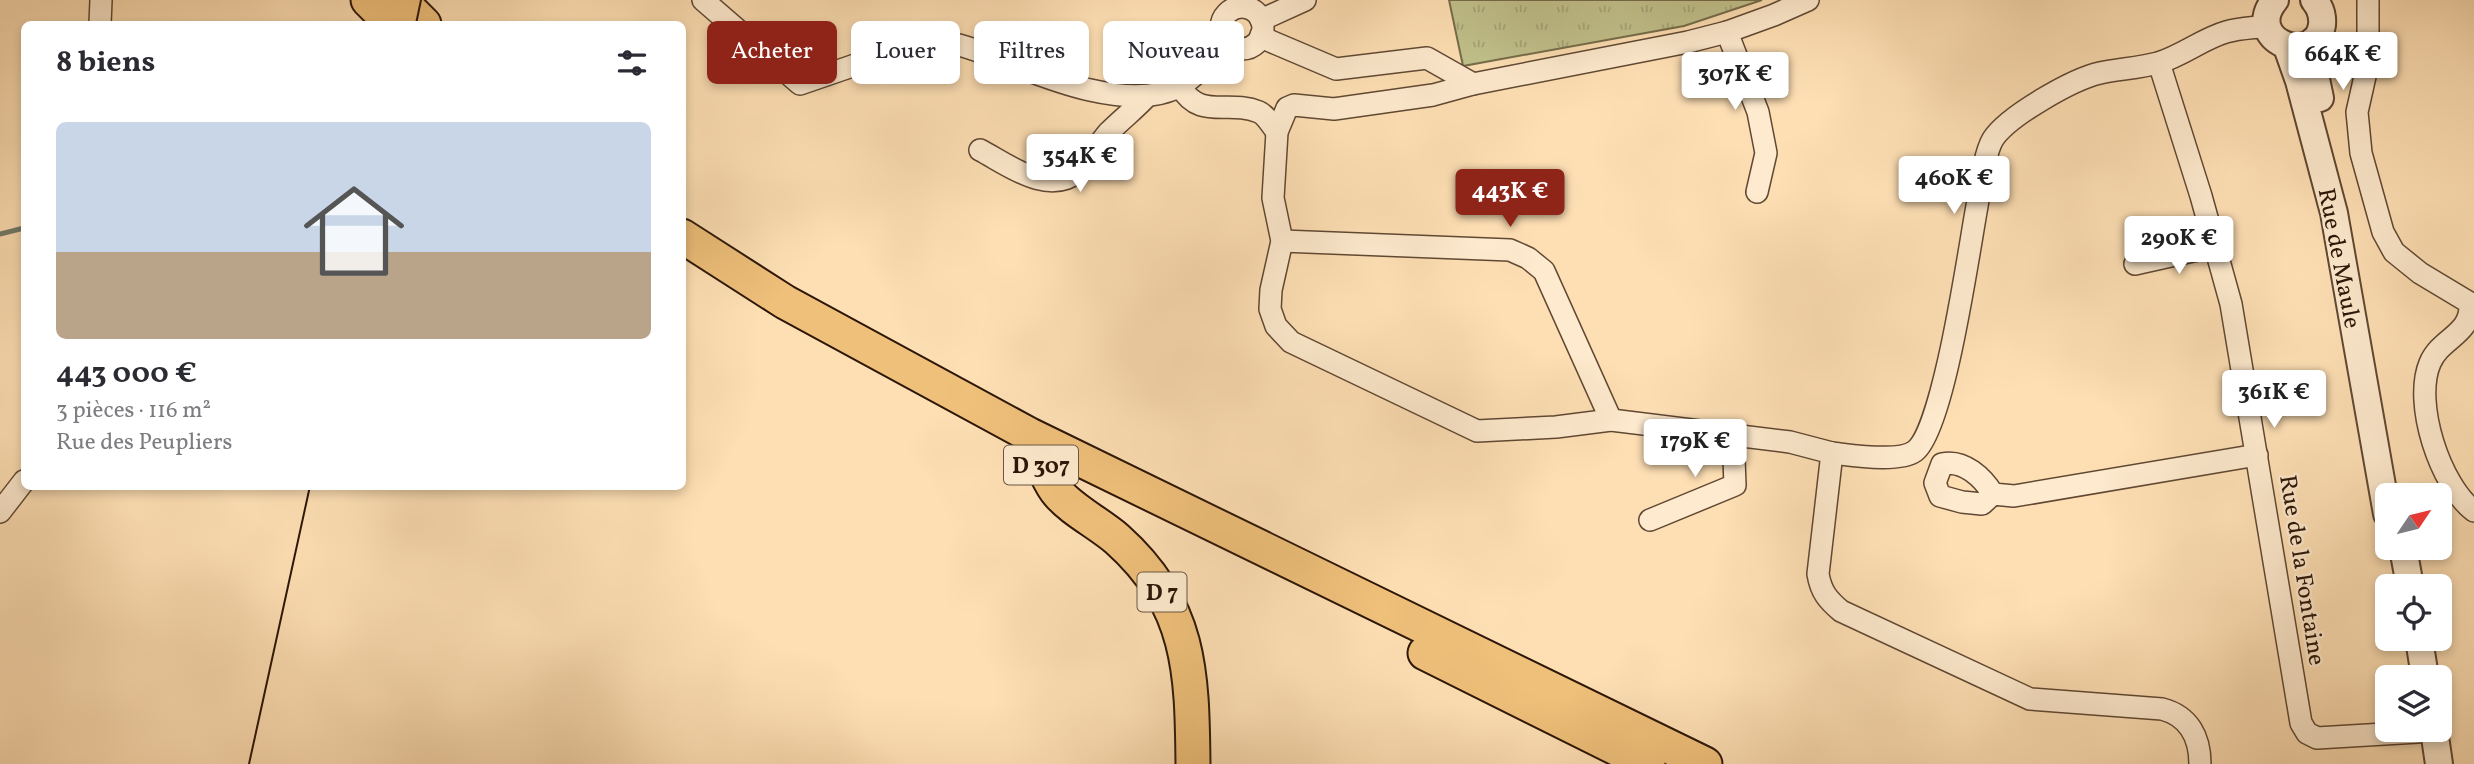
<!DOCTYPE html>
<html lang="fr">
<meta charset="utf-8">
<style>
:root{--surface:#fff;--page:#f2f2f3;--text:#2b2b33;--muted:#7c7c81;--accent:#8f2418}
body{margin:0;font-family:Vollkorn,serif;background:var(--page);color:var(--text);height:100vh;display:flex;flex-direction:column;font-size:26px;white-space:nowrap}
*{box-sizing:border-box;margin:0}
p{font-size:23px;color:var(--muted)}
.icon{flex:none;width:38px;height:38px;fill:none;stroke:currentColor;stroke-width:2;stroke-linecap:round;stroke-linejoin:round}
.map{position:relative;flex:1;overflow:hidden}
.panel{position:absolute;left:21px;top:21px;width:665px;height:469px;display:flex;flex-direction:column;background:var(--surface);border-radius:10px;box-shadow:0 4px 10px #0003}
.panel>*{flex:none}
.banner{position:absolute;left:707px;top:21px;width:665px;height:63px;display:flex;gap:14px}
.needle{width:46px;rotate:55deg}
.buttons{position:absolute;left:2375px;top:483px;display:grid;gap:14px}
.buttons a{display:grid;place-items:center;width:77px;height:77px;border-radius:10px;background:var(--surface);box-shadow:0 4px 10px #0003;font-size:35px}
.price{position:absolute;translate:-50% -60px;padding:0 16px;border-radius:7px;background:#fff;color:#222;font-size:23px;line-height:46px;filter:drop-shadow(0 2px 4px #0008)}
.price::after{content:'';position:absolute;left:50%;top:42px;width:21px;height:16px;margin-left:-10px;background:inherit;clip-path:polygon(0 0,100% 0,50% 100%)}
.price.current{background:var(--accent);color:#fff}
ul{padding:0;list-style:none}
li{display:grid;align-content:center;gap:14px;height:371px;padding:0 35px}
li span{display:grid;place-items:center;height:217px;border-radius:10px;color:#555}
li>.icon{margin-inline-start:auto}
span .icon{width:126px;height:126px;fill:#fffc;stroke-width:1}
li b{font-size:30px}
h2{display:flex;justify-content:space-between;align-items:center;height:84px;padding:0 35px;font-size:30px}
.chip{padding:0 24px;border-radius:10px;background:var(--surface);box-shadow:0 4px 10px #0003;font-size:24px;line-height:63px}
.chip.current{background:var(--accent);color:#fff}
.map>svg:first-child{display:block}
.park{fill:url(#park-tufts);stroke:#766c4a;stroke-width:2}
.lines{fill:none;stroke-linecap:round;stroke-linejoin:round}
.stream{stroke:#727a6a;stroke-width:5}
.minor-casing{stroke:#604833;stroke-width:24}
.tertiary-casing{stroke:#604833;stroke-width:30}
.primary-casing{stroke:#2c1608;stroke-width:37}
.minor{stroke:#feeace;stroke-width:21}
.tertiary{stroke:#feeace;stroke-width:26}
.primary{stroke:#efc07a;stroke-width:33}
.tram{stroke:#2c1608;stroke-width:2}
.labels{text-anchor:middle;stroke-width:5;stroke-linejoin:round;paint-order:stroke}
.shield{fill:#feeace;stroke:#6b5643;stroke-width:2}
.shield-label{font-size:23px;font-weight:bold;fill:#2c1608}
.street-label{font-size:24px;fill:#2c1608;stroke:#feeace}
</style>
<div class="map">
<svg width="2474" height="764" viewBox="0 0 2474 764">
<defs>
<pattern id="park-tufts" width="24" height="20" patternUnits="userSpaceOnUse" patternTransform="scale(1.75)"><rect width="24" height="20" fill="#c1c18c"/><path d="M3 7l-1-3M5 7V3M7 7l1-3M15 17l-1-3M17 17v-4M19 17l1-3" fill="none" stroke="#a6a577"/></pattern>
</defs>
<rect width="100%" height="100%" fill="#fedfb4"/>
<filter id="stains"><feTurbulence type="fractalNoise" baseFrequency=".00286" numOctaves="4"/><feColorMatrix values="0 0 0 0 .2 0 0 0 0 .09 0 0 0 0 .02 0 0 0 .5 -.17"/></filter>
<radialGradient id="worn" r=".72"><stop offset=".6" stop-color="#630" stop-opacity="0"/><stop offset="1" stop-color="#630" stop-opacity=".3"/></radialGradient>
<path class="park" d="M1449 0H1762L1684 26 1463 66Z"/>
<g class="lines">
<path class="stream" d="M0 234 24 228"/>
<defs>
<g id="minor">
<path d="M703 0 800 84 922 42C950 39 973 49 999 59 1046 78 1131 113 1180 86 1197 76 1213 57 1228 44"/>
<path d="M1808 0 1774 15 1727 32 1688 42 1473 84 1433 95 1334 109 1294 105 1287 108 1277 132 1273 198 1282 241 1271 290 1270 309 1276 326 1291 342 1477 431 1556 427 1611 420 1790 442 1832 453 1818 574C1821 592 1828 600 1841 611L2030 699 2162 709C2189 716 2200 737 2200 764"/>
<path d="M2368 0V63L2357 112 2361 153 2383 232 2394 252 2420 273 2470 303C2472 335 2441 337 2430 363 2413 403 2440 485 2474 511"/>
<circle cx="1242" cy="28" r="21"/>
<path d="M1261 20 1305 0"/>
<path d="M100 24 101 0"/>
<path d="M1727 32 1758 112 1766 153 1757 192"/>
<path d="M1261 35 1270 41 1336 69 1427 58 1473 84"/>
<path d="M2159 63 2201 196 2231 304 2301 723 2307 733 2317 738 2418 732"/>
<path d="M1180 86C1200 121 1228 99 1259 112 1266 115 1272 126 1277 132"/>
<path d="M980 150C1007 164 1048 197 1079 171 1091 161 1097 145 1108 133 1121 120 1135 109 1147 96"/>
<path d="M1282 241 1510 250 1528 258 1544 271 1611 420"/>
<path d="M2135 264 2215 246"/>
<path d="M1832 453C1851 455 1899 463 1915 451 1944 429 1969 249 1977 206 1980 189 1984 154 1993 139 2008 116 2073 79 2100 73 2119 69 2139 68 2158 63 2182 56 2202 39 2226 32 2239 28 2254 28 2268 26"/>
<path d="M1993 494 1982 504 1962 502 1940 496 1935 483 1942 464C1964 459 1983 478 1993 494L2014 496 2257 455"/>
<path d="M0 512 24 481"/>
<path d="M1650 520 1735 485 1733 434"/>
</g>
<g id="tertiary">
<path d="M2275 0C2242 40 2315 69 2322 25 2323 15 2320 7 2314 0"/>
<path d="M2313 41V65L2320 98"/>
<path d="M2287 47 2299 81 2334 213 2387 514"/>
<path d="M2403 548 2410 586"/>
<path d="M2419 639 2425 677"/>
<path d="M2434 730 2439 764"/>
</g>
<g id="primary">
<path d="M368 0 392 24"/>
<path d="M400 0 424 24"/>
<path d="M682 236 785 302 1030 435 1705 764"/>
<path d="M1042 465C1047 474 1051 485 1058 493 1072 510 1100 524 1117 539 1191 605 1192 672 1193 764"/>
<path d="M1425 653 1648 764"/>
</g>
</defs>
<use href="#minor" class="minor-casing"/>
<use href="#tertiary" class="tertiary-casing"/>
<use href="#primary" class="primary-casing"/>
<use href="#minor" class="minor"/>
<use href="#tertiary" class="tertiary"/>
<use href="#primary" class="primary"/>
<g class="tram">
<path d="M416 24 421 0"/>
<path d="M249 764 310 486"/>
</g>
</g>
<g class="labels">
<g class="shield">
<rect x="1004" y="445.5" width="74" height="39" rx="5"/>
<rect x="1137.5" y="572.5" width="49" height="39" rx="5"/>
</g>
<g class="shield-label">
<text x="1041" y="473">D 307</text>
<text x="1162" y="600">D 7</text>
</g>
<g class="street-label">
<text transform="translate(2340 258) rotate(79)" y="8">Rue de Maule</text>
<text transform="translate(2303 570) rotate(81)" y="8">Rue de la Fontaine</text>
</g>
</g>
<rect width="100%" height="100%" filter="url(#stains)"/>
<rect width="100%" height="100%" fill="url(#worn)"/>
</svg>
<div class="buttons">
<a><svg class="needle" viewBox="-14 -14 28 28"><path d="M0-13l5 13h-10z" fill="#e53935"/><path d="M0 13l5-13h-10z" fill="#7c7c81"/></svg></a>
<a><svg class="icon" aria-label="locate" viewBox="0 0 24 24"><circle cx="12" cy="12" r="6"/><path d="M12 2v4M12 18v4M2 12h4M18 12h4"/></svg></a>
<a><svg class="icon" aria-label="layers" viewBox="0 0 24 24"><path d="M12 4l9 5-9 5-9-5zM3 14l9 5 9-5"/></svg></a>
</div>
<b class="price" style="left:2343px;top:92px">664K €</b>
<b class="price" style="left:1735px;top:112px">307K €</b>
<b class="price" style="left:1080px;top:194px">354K €</b>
<b class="price" style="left:1954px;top:216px">460K €</b>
<b class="price current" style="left:1510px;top:229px">443K €</b>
<b class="price" style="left:2179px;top:276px">290K €</b>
<b class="price" style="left:2274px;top:430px">361K €</b>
<b class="price" style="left:1695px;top:479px">179K €</b>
<div class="banner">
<a class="chip current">Acheter</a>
<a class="chip">Louer</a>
<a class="chip">Filtres</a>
<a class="chip">Nouveau</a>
</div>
<section class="panel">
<h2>8 biens<svg class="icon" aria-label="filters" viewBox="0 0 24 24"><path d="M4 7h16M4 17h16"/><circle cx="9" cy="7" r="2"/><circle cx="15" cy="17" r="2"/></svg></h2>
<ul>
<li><span style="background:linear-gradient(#c9d6e8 60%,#b9a48a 0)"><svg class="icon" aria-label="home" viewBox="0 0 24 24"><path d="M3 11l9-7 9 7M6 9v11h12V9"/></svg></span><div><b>443 000 €</b><p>3 pièces · 116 m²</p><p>Rue des Peupliers</p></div></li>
</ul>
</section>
</div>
